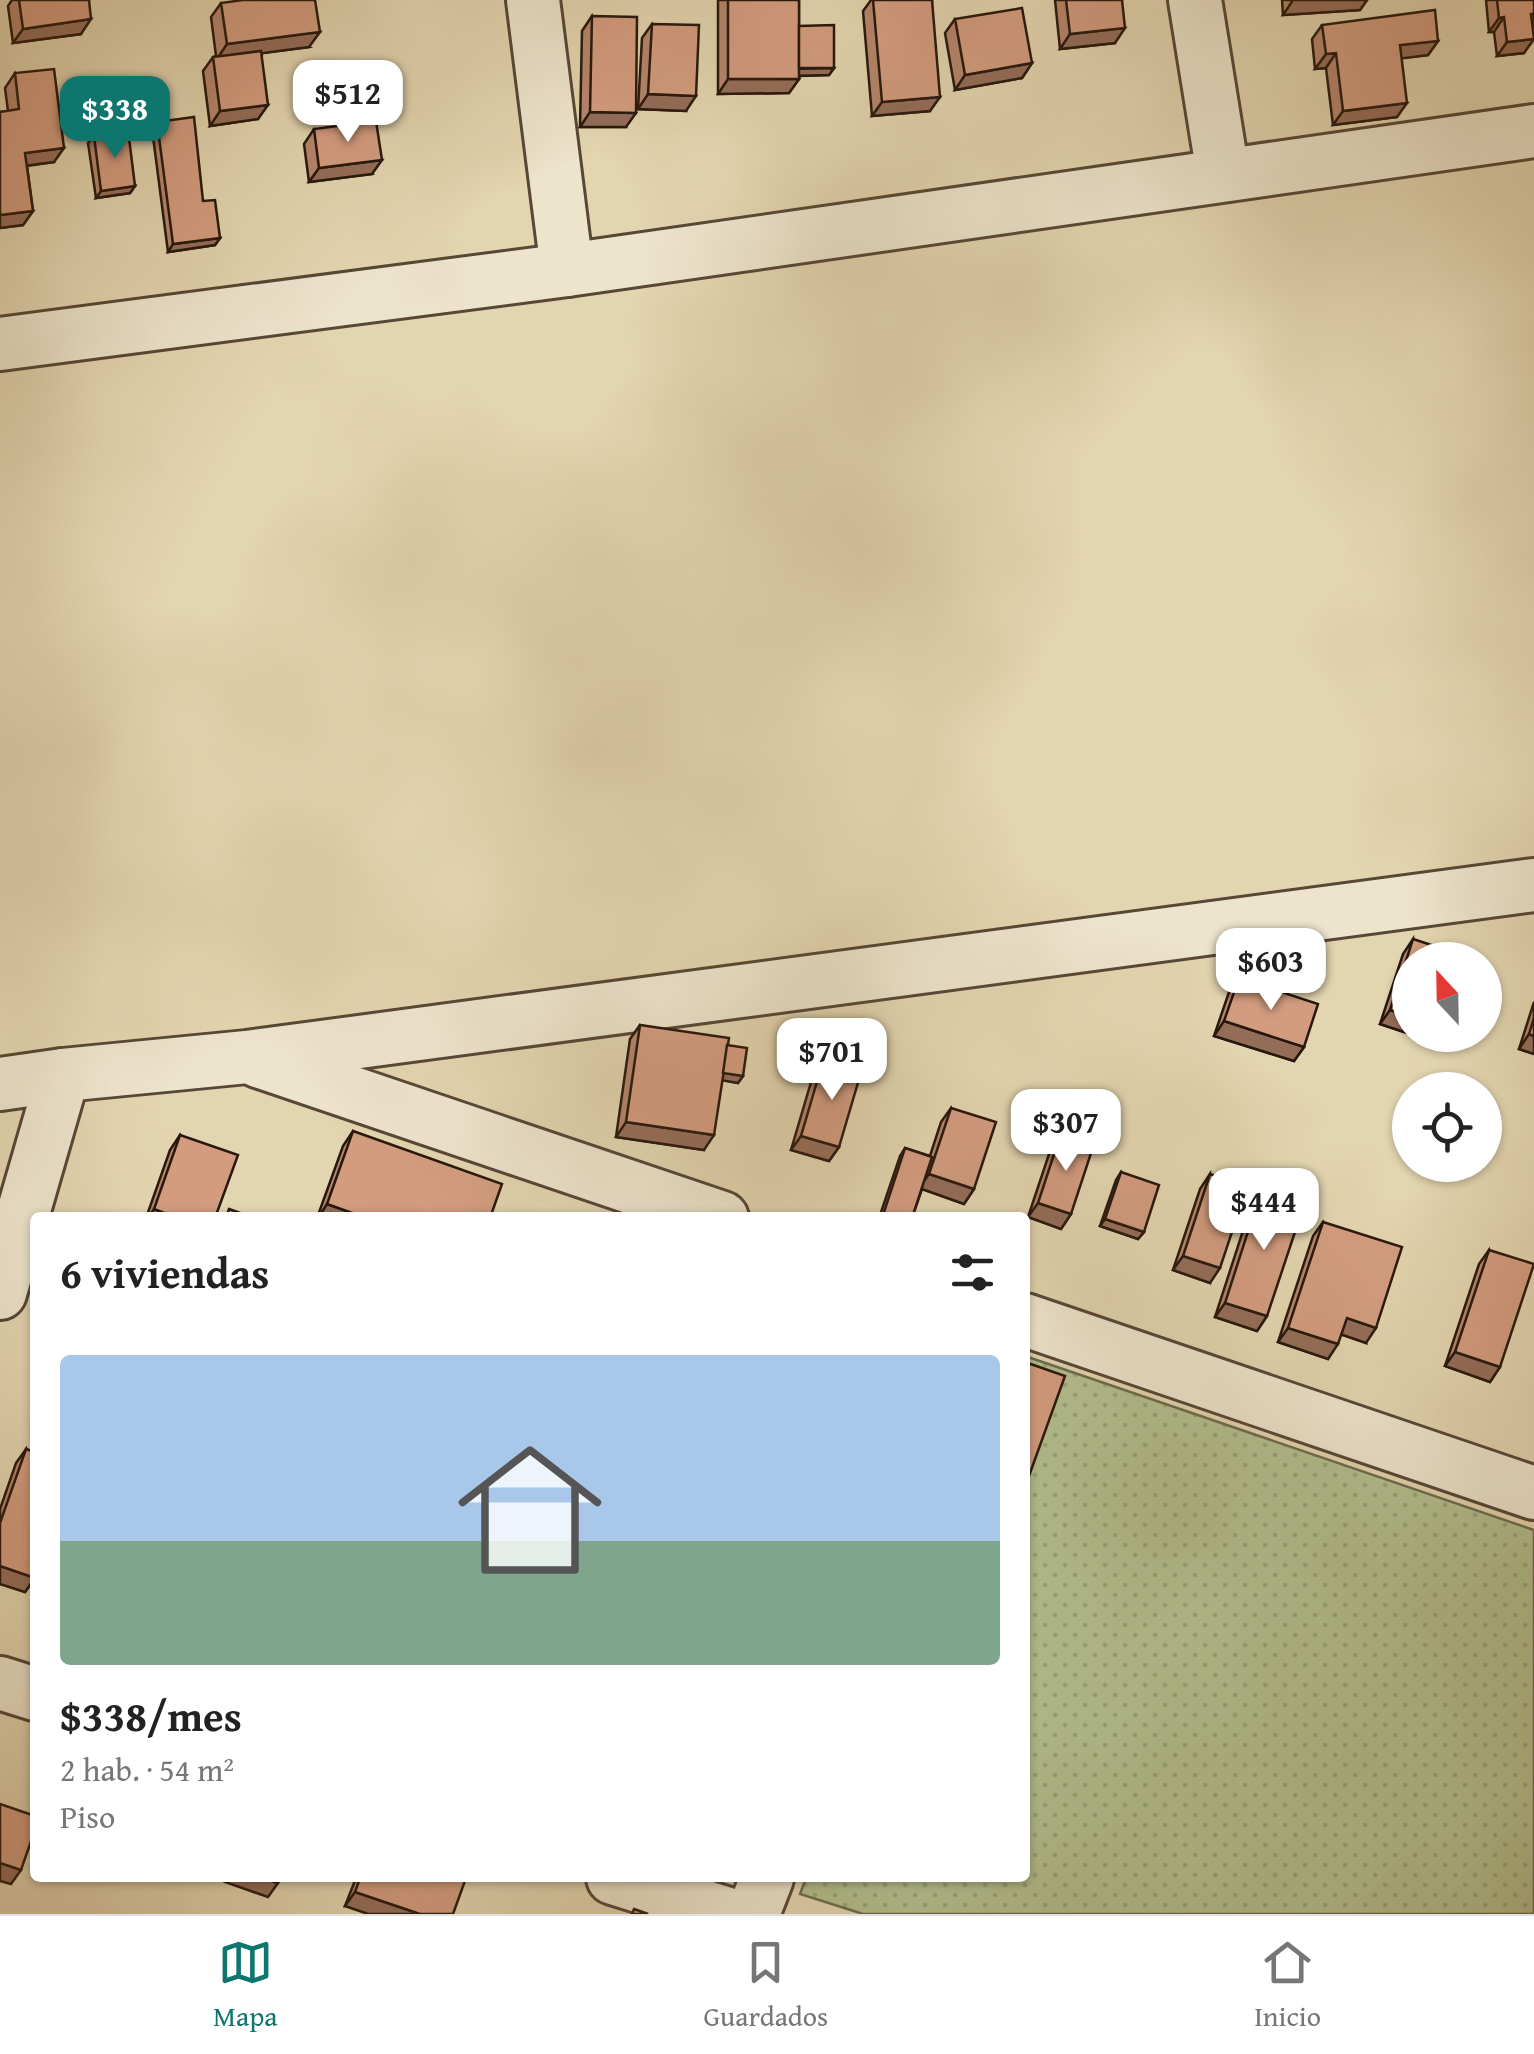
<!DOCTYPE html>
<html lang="es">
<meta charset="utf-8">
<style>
:root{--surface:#fff;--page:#f6f6f6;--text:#222;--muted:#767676;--line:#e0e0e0;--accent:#0f766e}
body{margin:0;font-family:"Gentium Book Plus",serif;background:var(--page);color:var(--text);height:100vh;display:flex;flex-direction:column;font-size:38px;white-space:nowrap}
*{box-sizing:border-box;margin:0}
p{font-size:32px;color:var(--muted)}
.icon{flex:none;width:55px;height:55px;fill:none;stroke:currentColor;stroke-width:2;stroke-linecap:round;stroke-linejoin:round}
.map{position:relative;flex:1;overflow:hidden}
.details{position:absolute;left:30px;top:1212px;width:1000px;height:670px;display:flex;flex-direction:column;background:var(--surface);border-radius:10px;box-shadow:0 2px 8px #0004}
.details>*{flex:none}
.needle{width:65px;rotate:338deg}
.buttons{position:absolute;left:1392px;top:942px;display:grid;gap:20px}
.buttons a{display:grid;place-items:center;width:110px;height:110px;border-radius:50%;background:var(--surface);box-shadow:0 2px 8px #0004;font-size:50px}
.price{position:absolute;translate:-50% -85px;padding:0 22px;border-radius:20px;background:#fff;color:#222;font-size:32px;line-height:65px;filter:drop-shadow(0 2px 5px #0008)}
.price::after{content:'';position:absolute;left:50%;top:60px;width:30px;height:22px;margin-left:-15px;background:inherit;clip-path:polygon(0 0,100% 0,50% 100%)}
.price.selected{background:var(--accent);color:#fff}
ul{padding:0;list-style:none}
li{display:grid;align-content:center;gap:20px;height:530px;padding:0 30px}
li span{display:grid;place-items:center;height:310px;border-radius:10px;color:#555}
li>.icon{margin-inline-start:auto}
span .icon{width:180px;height:180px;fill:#fffc;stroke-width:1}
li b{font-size:42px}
h2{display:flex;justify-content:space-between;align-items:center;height:120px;padding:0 30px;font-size:42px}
.menu{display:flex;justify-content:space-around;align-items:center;height:140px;border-top:2px solid var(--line);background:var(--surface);font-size:28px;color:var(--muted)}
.menu a{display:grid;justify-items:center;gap:5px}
.menu .selected{color:var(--accent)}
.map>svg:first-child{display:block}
.park{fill:url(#park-dots);stroke:#6c6b4d;stroke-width:2.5}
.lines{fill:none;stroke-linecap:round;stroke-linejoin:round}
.minor-casing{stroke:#564736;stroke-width:58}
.minor{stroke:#ede4cc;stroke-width:52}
.wall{fill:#b5866d;stroke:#27180d;stroke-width:2.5}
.shaded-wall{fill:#946d59;stroke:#27180d;stroke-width:2.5}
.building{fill:#d39c7f;stroke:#27180d;stroke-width:2.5}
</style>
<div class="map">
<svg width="1534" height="1914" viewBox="0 0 1534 1914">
<defs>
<pattern id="park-dots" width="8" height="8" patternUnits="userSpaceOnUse" patternTransform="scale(2.5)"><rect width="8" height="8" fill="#b2be8d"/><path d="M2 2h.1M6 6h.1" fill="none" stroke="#99a378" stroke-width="1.8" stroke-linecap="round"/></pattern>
</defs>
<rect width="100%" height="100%" fill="#e3d5b0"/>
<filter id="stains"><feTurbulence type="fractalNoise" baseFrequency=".002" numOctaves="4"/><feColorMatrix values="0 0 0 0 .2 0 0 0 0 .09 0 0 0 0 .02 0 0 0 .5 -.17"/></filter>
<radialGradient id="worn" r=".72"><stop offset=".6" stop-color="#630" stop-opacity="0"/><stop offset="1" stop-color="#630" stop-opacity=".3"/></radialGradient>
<path class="park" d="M1025 1356 1534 1530V1914H863L800 1894 806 1878H1025Z"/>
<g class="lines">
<defs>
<g id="minor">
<path d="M533 0 567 270"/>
<path d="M1195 0 1223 174"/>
<path d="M0 344 567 270 1534 131"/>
<path d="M258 1061 722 1218"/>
<path d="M0 1084 63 1075 247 1057 1534 885"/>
<path d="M0 1293 63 1075"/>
<path d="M1025 1320 1534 1493"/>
<path d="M0 1683 35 1694"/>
<path d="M613 1878 728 1914"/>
<path d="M753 1914 767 1878"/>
</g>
</defs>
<use href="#minor" class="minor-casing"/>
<use href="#minor" class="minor"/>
</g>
<g class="wall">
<path d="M12 0H89L81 34 13 43 8 6Z"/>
<path d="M718 0H799V26L834 68 829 75 799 76V79L789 93 718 94Z"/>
<path d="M871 0H932L930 111 872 116 863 11Z"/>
<path d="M1055 0H1122L1115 43 1060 49Z"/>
<path d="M1282 0H1367L1360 10 1283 15Z"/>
<path d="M1486 0H1534V27H1532L1524 53 1497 56 1494 32H1489Z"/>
<path d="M221 3 309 47 262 53 258 119 210 126 203 71 213 57 216 56 211 17Z"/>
<path d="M592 16 626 127H580L582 31Z"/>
<path d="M955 19 1032 63 1022 78 955 90 945 33Z"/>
<path d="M652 24 686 111 638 109 642 38Z"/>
<path d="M1322 25 1438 41 1428 55 1401 58 1397 117 1333 125 1326 68 1315 69 1312 39Z"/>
<path d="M15 73 54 162 27 166 33 211 23 225 0 228V112L8 111 5 88Z"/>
<path d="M157 122 203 201 220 238 215 245 168 252 152 129Z"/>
<path d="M314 129 372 174 309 182 304 144Z"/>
<path d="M94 136 135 186 130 193 96 198 88 143Z"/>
<path d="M1413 939 1410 1034 1380 1024 1403 954Z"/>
<path d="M1239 978 1304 1047 1294 1061 1214 1036 1229 992Z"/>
<path d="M1534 1002V1054L1519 1049Z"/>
<path d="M640 1025 727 1045 743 1076 738 1083 722 1080 704 1150 616 1137 630 1039Z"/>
<path d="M824 1058 839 1147 829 1161 791 1150 814 1072Z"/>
<path d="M951 1108 974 1189 964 1204 922 1189 912 1218H879L900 1156 905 1148 930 1156 941 1122Z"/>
<path d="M353 1131 490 1218H317L343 1146Z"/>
<path d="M1061 1133 1071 1214 1061 1229 1028 1217 1051 1148Z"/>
<path d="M180 1135 215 1218H146L170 1150Z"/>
<path d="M1121 1172 1144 1232 1138 1239 1100 1226 1116 1180Z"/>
<path d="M1210 1174V1283L1173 1270 1200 1189Z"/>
<path d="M1261 1191 1267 1316 1257 1331 1215 1317 1251 1206Z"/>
<path d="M1323 1222 1366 1343 1341 1334 1328 1359 1278 1342 1313 1236Z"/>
<path d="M1489 1250 1500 1367 1490 1382 1445 1366 1479 1264Z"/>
<path d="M26 1449 35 1578 25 1592 0 1584V1509L16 1463Z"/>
<path d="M356 1878H466L345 1906Z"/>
</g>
<g class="shaded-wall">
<path d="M1293 0H1367L1360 10 1283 15Z"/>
<path d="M1504 17 1494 32H1489L1499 18Z"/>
<path d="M91 19 81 34 13 43 23 29Z"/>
<path d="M1125 28 1115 43 1060 49 1070 34Z"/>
<path d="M320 32 309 47 217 59 227 44Z"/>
<path d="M1534 39 1524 53 1497 56 1507 42Z"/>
<path d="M1438 41 1428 55 1390 60 1400 45Z"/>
<path d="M1336 53 1326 68 1315 69 1326 54Z"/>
<path d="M1032 63 1022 78 955 90 965 75Z"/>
<path d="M834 68 829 75 788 76 793 69Z"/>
<path d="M728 79H799L789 93 718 94Z"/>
<path d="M648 94 696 96 686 111 638 109Z"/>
<path d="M940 97 930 111 872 116 882 102Z"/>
<path d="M1407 103 1397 117 1333 125 1343 111Z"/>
<path d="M268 105 258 119 210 126 220 111Z"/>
<path d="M590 112 636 113 626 127H580Z"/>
<path d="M64 148 54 162 15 167 25 153Z"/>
<path d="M382 160 372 174 309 182 319 168Z"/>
<path d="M135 186 130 193 96 198 101 191Z"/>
<path d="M33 211 23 225 0 228V215Z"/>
<path d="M220 238 215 245 168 252 173 244Z"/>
<path d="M1390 1010 1410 1016V1034L1380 1024Z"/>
<path d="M1224 1021 1304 1047 1294 1061 1214 1036Z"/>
<path d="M1529 1034 1534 1036V1054L1519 1049Z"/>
<path d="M1415 1035H1436L1432 1041Z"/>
<path d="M720 1072 743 1076 738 1083 714 1079Z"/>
<path d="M626 1122 714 1135 704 1150 616 1137Z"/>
<path d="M801 1136 839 1147 829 1161 791 1150Z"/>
<path d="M929 1174 974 1189 964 1204 919 1188Z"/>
<path d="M1038 1203 1071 1214 1061 1229 1028 1217Z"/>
<path d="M327 1204 366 1218H318Z"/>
<path d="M154 1209 177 1218H148Z"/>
<path d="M1105 1219 1144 1232 1138 1239 1100 1226Z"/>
<path d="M1183 1256 1220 1268 1210 1283 1173 1270Z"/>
<path d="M1225 1303 1267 1316 1257 1331 1215 1317Z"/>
<path d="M1347 1318 1376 1328 1366 1343 1337 1333Z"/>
<path d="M1288 1328 1338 1344 1328 1359 1278 1342Z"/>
<path d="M1455 1352 1500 1367 1490 1382 1445 1366Z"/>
<path d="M0 1566 35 1578 25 1592 0 1584Z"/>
<path d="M0 1863 21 1870 11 1884 0 1881Z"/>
<path d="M228 1878H263L278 1883 268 1897 225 1882Z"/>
<path d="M355 1892 420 1914H368L345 1906Z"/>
</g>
<g class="building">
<path d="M19 0H89L91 19 23 29Z"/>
<path d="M243 0H315L320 32 227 44 221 3Z"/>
<rect x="728" y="0" width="71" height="79"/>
<path d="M873 0H932L940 97 882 102Z"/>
<path d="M1066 0H1122L1125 28 1070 34Z"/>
<path d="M1497 0H1534V14H1531L1534 39 1507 42 1504 17 1499 18Z"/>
<path d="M1022 8 1032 63 965 75 955 19Z"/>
<path d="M1435 10 1438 41 1400 45 1407 103 1343 111 1336 53 1326 54 1322 25Z"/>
<path d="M592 16 637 17 636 113 590 112Z"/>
<path d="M652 24 699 25 696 96 648 94Z"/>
<path d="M834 25V68H799V26Z"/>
<path d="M261 51 268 105 220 111 213 57Z"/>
<path d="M54 69 64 148 25 153 33 211 0 215V112L19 109 15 73Z"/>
<path d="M194 117 203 201 215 200 220 238 173 244 157 122Z"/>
<path d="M376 121 382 160 319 168 314 129Z"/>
<path d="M128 130 135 186 101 191 94 136Z"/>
<path d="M1413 939 1465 956 1464 960H1410V1016L1390 1010Z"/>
<path d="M1239 978 1318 1004 1304 1047 1224 1021Z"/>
<path d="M1534 1018V1036L1529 1034Z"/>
<path d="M640 1025 729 1038 714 1135 626 1122Z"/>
<path d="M727 1045 747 1048 743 1076 723 1073Z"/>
<path d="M824 1058 862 1069 839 1147 801 1136Z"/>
<path d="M951 1108 996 1122 974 1189 929 1174Z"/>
<path d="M353 1131 502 1184 490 1218H366L327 1204Z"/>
<path d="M1061 1133 1094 1144 1071 1214 1038 1203Z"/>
<path d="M180 1135 238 1155 215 1218H177L154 1209Z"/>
<path d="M905 1148 932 1157 912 1218H890L883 1215Z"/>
<path d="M1121 1172 1159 1185 1144 1232 1105 1219Z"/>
<path d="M1210 1174 1247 1187 1220 1268 1183 1256Z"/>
<path d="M1261 1191 1304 1205 1267 1316 1225 1303Z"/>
<path d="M229 1209 254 1218H226Z"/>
<path d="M1323 1222 1402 1247 1376 1328 1347 1318 1338 1344 1288 1328Z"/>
<path d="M1489 1250 1534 1264 1500 1367 1455 1352Z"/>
<path d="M1025 1362 1065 1376 1025 1487Z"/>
<path d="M26 1449 35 1452V1578L0 1566V1523Z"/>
<path d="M0 1804 35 1816V1830L21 1870 0 1863Z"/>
<path d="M263 1878H280L278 1883Z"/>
<path d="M360 1878H466L453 1914H420L355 1892Z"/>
<path d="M634 1909 648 1914H632Z"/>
</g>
<rect width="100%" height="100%" filter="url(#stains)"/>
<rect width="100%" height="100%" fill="url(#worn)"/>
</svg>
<div class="buttons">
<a><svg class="needle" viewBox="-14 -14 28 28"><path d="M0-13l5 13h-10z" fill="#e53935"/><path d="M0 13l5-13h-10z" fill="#767676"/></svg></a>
<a><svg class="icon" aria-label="locate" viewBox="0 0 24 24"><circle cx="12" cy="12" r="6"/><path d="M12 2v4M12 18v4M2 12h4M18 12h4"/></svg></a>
</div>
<b class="price" style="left:348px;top:145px">$512</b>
<b class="price selected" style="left:115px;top:161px">$338</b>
<b class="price" style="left:1271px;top:1013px">$603</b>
<b class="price" style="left:832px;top:1103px">$701</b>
<b class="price" style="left:1066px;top:1174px">$307</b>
<b class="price" style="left:1264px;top:1253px">$444</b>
<section class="details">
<h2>6 viviendas<svg class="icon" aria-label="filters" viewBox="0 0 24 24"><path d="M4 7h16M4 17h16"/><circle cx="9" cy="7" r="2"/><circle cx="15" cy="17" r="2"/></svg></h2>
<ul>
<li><span style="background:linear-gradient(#a9c7e8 60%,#7fa58c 0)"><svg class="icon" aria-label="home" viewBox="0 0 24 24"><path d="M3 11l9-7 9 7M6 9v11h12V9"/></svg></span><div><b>$338/mes</b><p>2 hab. · 54 m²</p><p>Piso</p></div></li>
</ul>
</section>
</div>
<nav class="menu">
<a class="selected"><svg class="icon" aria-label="map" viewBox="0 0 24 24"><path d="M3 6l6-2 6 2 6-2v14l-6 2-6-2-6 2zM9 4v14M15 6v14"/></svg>Mapa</a>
<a><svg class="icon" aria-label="saved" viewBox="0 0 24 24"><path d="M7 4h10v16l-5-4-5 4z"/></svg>Guardados</a>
<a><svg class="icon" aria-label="home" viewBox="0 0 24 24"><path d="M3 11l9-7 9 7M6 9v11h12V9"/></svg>Inicio</a>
</nav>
